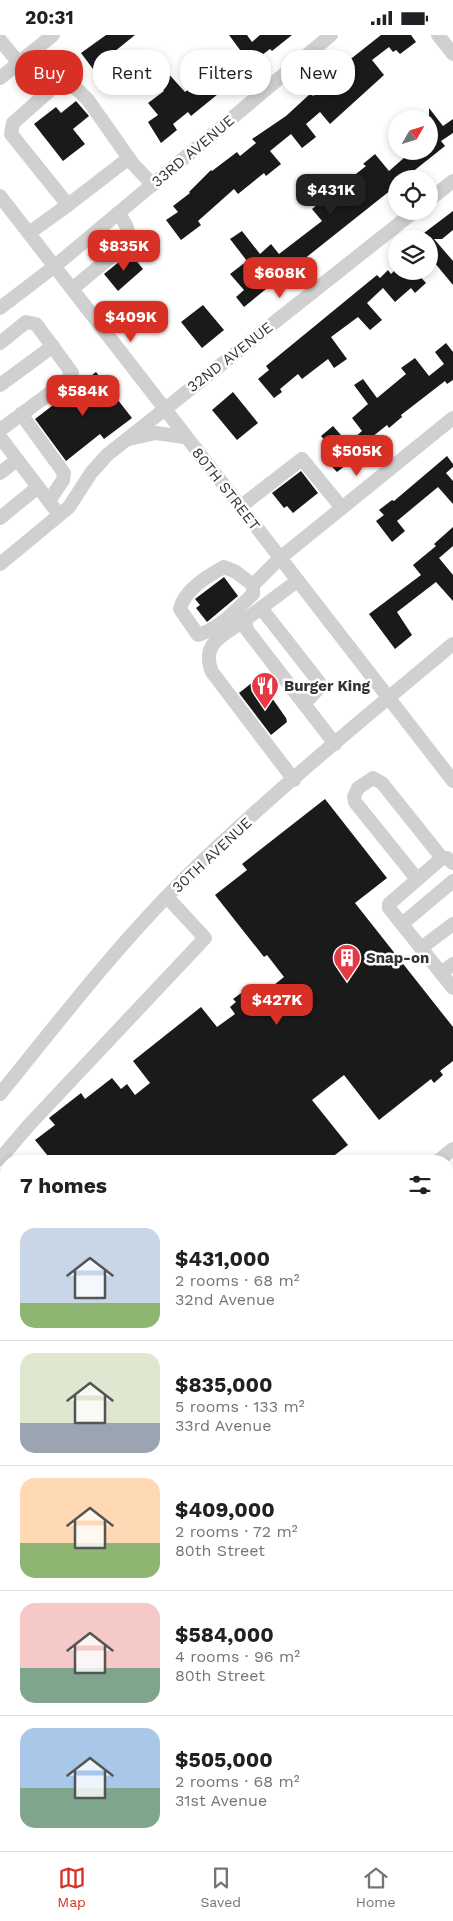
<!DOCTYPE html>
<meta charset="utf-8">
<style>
:root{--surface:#fff;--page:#f2f2f2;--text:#202124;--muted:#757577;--line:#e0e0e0;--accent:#d93025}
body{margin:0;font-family:"Work Sans",sans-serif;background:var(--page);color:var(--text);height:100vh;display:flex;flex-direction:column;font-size:19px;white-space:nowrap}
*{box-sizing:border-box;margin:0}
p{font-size:16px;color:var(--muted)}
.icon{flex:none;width:28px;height:28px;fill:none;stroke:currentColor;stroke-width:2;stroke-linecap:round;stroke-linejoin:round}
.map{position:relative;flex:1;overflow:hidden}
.side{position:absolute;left:0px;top:1120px;width:454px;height:696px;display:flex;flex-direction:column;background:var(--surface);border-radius:20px 20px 0 0;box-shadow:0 2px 8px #0003}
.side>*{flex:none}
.banner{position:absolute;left:15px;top:15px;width:424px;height:45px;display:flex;gap:10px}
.needle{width:32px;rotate:51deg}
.buttons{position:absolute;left:388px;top:75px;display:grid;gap:10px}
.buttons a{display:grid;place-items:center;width:50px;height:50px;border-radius:50%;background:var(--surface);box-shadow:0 2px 8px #0003;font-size:25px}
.price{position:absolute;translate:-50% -42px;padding:0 11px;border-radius:10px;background:var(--accent);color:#fff;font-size:16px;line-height:32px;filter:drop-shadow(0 1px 2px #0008)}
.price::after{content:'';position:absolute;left:50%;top:30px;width:15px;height:11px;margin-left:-8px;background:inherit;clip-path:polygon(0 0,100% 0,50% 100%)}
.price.selected{background:#222;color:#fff}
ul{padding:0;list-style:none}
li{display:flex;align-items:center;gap:15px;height:125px;padding:0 20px}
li+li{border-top:1px solid var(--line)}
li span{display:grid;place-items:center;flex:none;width:140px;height:100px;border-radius:15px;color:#555}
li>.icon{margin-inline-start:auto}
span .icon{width:60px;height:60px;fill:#fffc;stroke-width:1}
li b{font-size:21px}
h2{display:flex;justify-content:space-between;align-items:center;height:60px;padding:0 20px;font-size:21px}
.tag{padding:0 18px;border-radius:20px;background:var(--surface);box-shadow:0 2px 8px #0003;font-size:18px;line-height:45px}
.tag.selected{background:var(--accent);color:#fff}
.status{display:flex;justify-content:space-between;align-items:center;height:35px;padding:0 25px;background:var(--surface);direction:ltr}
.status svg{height:14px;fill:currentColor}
.tab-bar{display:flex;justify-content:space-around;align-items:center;height:70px;border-top:1px solid var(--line);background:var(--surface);font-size:14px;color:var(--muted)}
.tab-bar a{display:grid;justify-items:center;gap:2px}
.tab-bar .selected{color:var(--accent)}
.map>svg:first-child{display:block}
.building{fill:#1a1a1a}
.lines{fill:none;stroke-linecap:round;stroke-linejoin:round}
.minor{stroke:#d0d0d0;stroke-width:14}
.labels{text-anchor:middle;stroke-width:5;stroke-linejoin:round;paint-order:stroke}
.street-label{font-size:15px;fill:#333;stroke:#fff}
.poi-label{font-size:15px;font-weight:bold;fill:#333;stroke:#fff;text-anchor:start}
</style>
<div class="status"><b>20:31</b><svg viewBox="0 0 49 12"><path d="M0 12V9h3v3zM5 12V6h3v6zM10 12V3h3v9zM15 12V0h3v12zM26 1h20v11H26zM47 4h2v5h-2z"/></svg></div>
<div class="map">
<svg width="453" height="1816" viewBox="0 0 453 1816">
<rect width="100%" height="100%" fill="#fff"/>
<g class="building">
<path d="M106 0H135L93 34 81 18Z"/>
<path d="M229 0H247L252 7 260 0H292L272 16 270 14 254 26 256 28 191 81 188 77 173 89 177 95 161 108 148 87 158 80 148 68 164 56 155 46 166 36 185 57 209 38 200 26 213 15 226 31 243 19Z"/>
<path d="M381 0H411L416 7 400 19 396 15 393 17 389 12 372 25 384 40 330 89 320 77 306 89 316 102 302 113 291 99 270 116 281 129 266 141 264 138 238 159 234 154 198 186 201 190 181 205 166 185 178 177 173 171 190 158 189 157 211 135 212 136 237 117 240 121 256 108 252 104 286 81 311 58 313 61 337 43 333 38Z"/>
<path d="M76 66 89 81 73 94 85 109 63 126 34 89 56 72 61 78Z"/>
<path d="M429 73 443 91 453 84V98L441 106 445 111 406 142 396 144V151L284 240 285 242 272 252 271 250 244 272 236 262 244 255 230 239 247 226 230 204 242 196 260 219 271 209 279 219 322 186 312 174 366 131 363 129 375 119 389 136 405 122 400 116H429Z"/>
<path d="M453 176V195L442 204H434L453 226V250L429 221V204L424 198Z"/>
<path d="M130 218 143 234 118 256 104 239Z"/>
<path d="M388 235 391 239 394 236H415L426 248 415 258 411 253 395 267 383 253 367 268 382 285 370 295 358 282 331 302 347 324 334 333 328 324 302 344 298 339 280 354 282 357 274 363 258 344 269 335 266 331 377 240 380 243Z"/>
<path d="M203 270 224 295 202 313 181 287Z"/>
<path d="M446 308 453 317V345L447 349 445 346 401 380 402 382 389 393 387 390 372 402 375 407 337 437 323 422 332 414 321 401 333 391 348 408 362 396 352 383 368 369 354 350 363 344 377 363 406 339 401 333 415 323 429 341 444 329 435 317Z"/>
<path d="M96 337 132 383 104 404 100 399 66 426 35 384Z"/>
<path d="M233 357 258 388 237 405 212 375Z"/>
<path d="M447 421 453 429V432L446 438 453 446V469L438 452 397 486 405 496 392 507 376 486 384 480 379 475 392 465 394 466Z"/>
<path d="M301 436 318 458 293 478 287 471 284 473 272 458Z"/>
<path d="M453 492V511L439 523 453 540V566L436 547 397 577 412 600 395 614 369 579 421 540 413 530 436 511 434 509Z"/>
<path d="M224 542 238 561 207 587 196 573 200 570 195 564Z"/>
<path d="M258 643 286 683 287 687 271 700 239 658Z"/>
<path d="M325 764 387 843 355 868 453 992V1026L440 1036 443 1040 434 1048 431 1044 379 1085 344 1040 312 1065 348 1110 327 1126H52L35 1105 55 1090 49 1083 81 1058 85 1064 112 1043 121 1054 127 1049 135 1060 150 1048 133 1026 201 972 217 992 235 979 230 972 236 967 233 964 248 953 250 955 254 953 260 961 284 942 267 920 264 922 215 860 247 835 242 829Z"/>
</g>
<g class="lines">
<g class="minor">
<path d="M438 0 453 19"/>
<path d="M0 5 19 28"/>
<path d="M21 26 48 57"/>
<path d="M0 43 53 0"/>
<path d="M0 161 453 746"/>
<path d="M429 165 453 146"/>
<path d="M68 170 129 123"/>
<path d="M29 198 68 170 11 99 13 88 55 51 66 49 78 55 88 65 133 129 153 150"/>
<path d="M72 254 125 210C131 196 127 190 118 178"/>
<path d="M0 273 55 231 331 0"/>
<path d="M0 308 26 287 36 289 72 338 65 347 0 395"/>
<path d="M0 350 53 311"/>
<path d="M21 379 64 438 63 445 49 466"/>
<path d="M0 402 54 473"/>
<path d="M129 404 156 398 184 402"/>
<path d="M0 438 17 425"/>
<path d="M240 472 302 424 342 473"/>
<path d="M0 483 38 452"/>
<path d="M0 529 69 472 91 438 107 420 415 176"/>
<path d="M297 546 245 585 247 595 335 709"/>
<path d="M253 550V559C237 574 219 594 198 600L180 574C184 556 207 541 224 532L236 537 253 550 280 523 453 383"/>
<path d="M261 573 319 647 320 652 304 669"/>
<path d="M245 585C224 600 200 608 212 637L294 745"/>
<path d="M453 828 447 823H442L389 869V873L453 953"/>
<path d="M417 844 355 767 354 762 358 753 373 743 382 748 442 823"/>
<path d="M402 889 453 846"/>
<path d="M421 913 453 889"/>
<path d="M441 938 453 929"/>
<path d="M0 1059C60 985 119 908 187 841 271 759 363 684 453 609"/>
<path d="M0 1124 29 1090 205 903 167 862"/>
<path d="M438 1126 453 1114"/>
<path d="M448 1303 453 1299"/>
<path d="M448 1352 453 1348"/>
<path d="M0 1368 6 1376"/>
<path d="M448 1472 453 1478"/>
<path d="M448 1606 453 1602"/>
<path d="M0 1707 6 1702"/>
<path d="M448 1761 453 1768"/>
<path d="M180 1816 187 1810"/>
</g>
</g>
<defs>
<symbol id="restaurant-pin" viewBox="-11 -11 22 30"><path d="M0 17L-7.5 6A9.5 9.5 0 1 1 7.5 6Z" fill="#e63946" stroke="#fff"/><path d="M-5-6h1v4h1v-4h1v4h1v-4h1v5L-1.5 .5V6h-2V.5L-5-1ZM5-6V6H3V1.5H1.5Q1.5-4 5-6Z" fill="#fff"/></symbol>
<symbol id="building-pin" viewBox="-11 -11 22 30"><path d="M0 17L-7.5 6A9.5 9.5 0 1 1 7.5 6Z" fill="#e63946" stroke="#fff"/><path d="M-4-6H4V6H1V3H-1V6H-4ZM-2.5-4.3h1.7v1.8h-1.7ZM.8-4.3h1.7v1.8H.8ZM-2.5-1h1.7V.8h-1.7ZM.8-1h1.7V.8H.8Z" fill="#fff"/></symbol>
</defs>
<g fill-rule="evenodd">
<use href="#restaurant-pin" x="249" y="635" width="32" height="43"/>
<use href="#building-pin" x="331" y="907" width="32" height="43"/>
</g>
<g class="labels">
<g class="street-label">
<text transform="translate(193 116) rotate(-40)" y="5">33RD AVENUE</text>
<text transform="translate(230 322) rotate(-38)" y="5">32ND AVENUE</text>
<text transform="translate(226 454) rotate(52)" y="5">80TH STREET</text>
<text transform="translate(212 820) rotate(-43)" y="5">30TH AVENUE</text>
</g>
<g class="poi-label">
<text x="284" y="656">Burger King</text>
<text x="366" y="928">Snap-on</text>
</g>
</g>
</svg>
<div class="buttons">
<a><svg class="needle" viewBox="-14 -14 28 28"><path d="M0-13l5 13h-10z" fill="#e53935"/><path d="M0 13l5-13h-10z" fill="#757577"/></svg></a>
<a><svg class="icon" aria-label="locate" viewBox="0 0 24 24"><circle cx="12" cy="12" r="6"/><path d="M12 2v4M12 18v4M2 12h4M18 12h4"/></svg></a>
<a><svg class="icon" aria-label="layers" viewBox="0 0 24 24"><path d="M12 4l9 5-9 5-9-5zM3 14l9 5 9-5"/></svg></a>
</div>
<b class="price selected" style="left:331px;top:181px">$431K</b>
<b class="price" style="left:124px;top:237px">$835K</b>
<b class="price" style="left:280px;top:264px">$608K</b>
<b class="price" style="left:131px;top:308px">$409K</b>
<b class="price" style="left:83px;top:382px">$584K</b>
<b class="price" style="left:357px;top:442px">$505K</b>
<b class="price" style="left:277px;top:991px">$427K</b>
<div class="banner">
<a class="tag selected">Buy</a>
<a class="tag">Rent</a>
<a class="tag">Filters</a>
<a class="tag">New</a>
</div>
<section class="side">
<h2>7 homes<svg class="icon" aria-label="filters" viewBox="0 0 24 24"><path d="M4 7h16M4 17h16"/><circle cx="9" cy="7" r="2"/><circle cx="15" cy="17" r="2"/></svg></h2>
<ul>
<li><span style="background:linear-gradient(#c9d6e8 75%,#8fb573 0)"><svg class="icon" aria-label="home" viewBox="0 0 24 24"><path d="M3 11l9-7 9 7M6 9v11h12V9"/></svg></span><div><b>$431,000</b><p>2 rooms · 68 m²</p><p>32nd Avenue</p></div></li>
<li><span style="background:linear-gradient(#dfe7d0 70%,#9aa5b1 0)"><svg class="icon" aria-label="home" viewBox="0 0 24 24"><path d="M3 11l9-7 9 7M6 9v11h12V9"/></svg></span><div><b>$835,000</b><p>5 rooms · 133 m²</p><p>33rd Avenue</p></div></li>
<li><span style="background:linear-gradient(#ffd9b3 65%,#8fb573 0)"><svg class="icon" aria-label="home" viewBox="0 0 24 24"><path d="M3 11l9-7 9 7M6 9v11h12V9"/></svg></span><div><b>$409,000</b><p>2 rooms · 72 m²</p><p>80th Street</p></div></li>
<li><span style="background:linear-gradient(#f6c9c9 65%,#7fa58c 0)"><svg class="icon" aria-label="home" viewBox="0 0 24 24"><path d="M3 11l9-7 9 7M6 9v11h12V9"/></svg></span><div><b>$584,000</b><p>4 rooms · 96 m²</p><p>80th Street</p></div></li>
<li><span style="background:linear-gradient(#a9c7e8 60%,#7fa58c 0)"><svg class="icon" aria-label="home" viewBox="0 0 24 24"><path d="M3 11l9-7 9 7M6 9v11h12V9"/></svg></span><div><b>$505,000</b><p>2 rooms · 68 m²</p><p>31st Avenue</p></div></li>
</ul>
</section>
</div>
<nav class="tab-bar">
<a class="selected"><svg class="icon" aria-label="map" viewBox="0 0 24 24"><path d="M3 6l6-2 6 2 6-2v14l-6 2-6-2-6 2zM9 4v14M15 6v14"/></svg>Map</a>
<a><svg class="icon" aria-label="saved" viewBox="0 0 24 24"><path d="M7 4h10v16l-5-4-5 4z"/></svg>Saved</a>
<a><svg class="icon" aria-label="home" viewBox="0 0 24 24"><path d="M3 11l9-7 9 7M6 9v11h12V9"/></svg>Home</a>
</nav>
